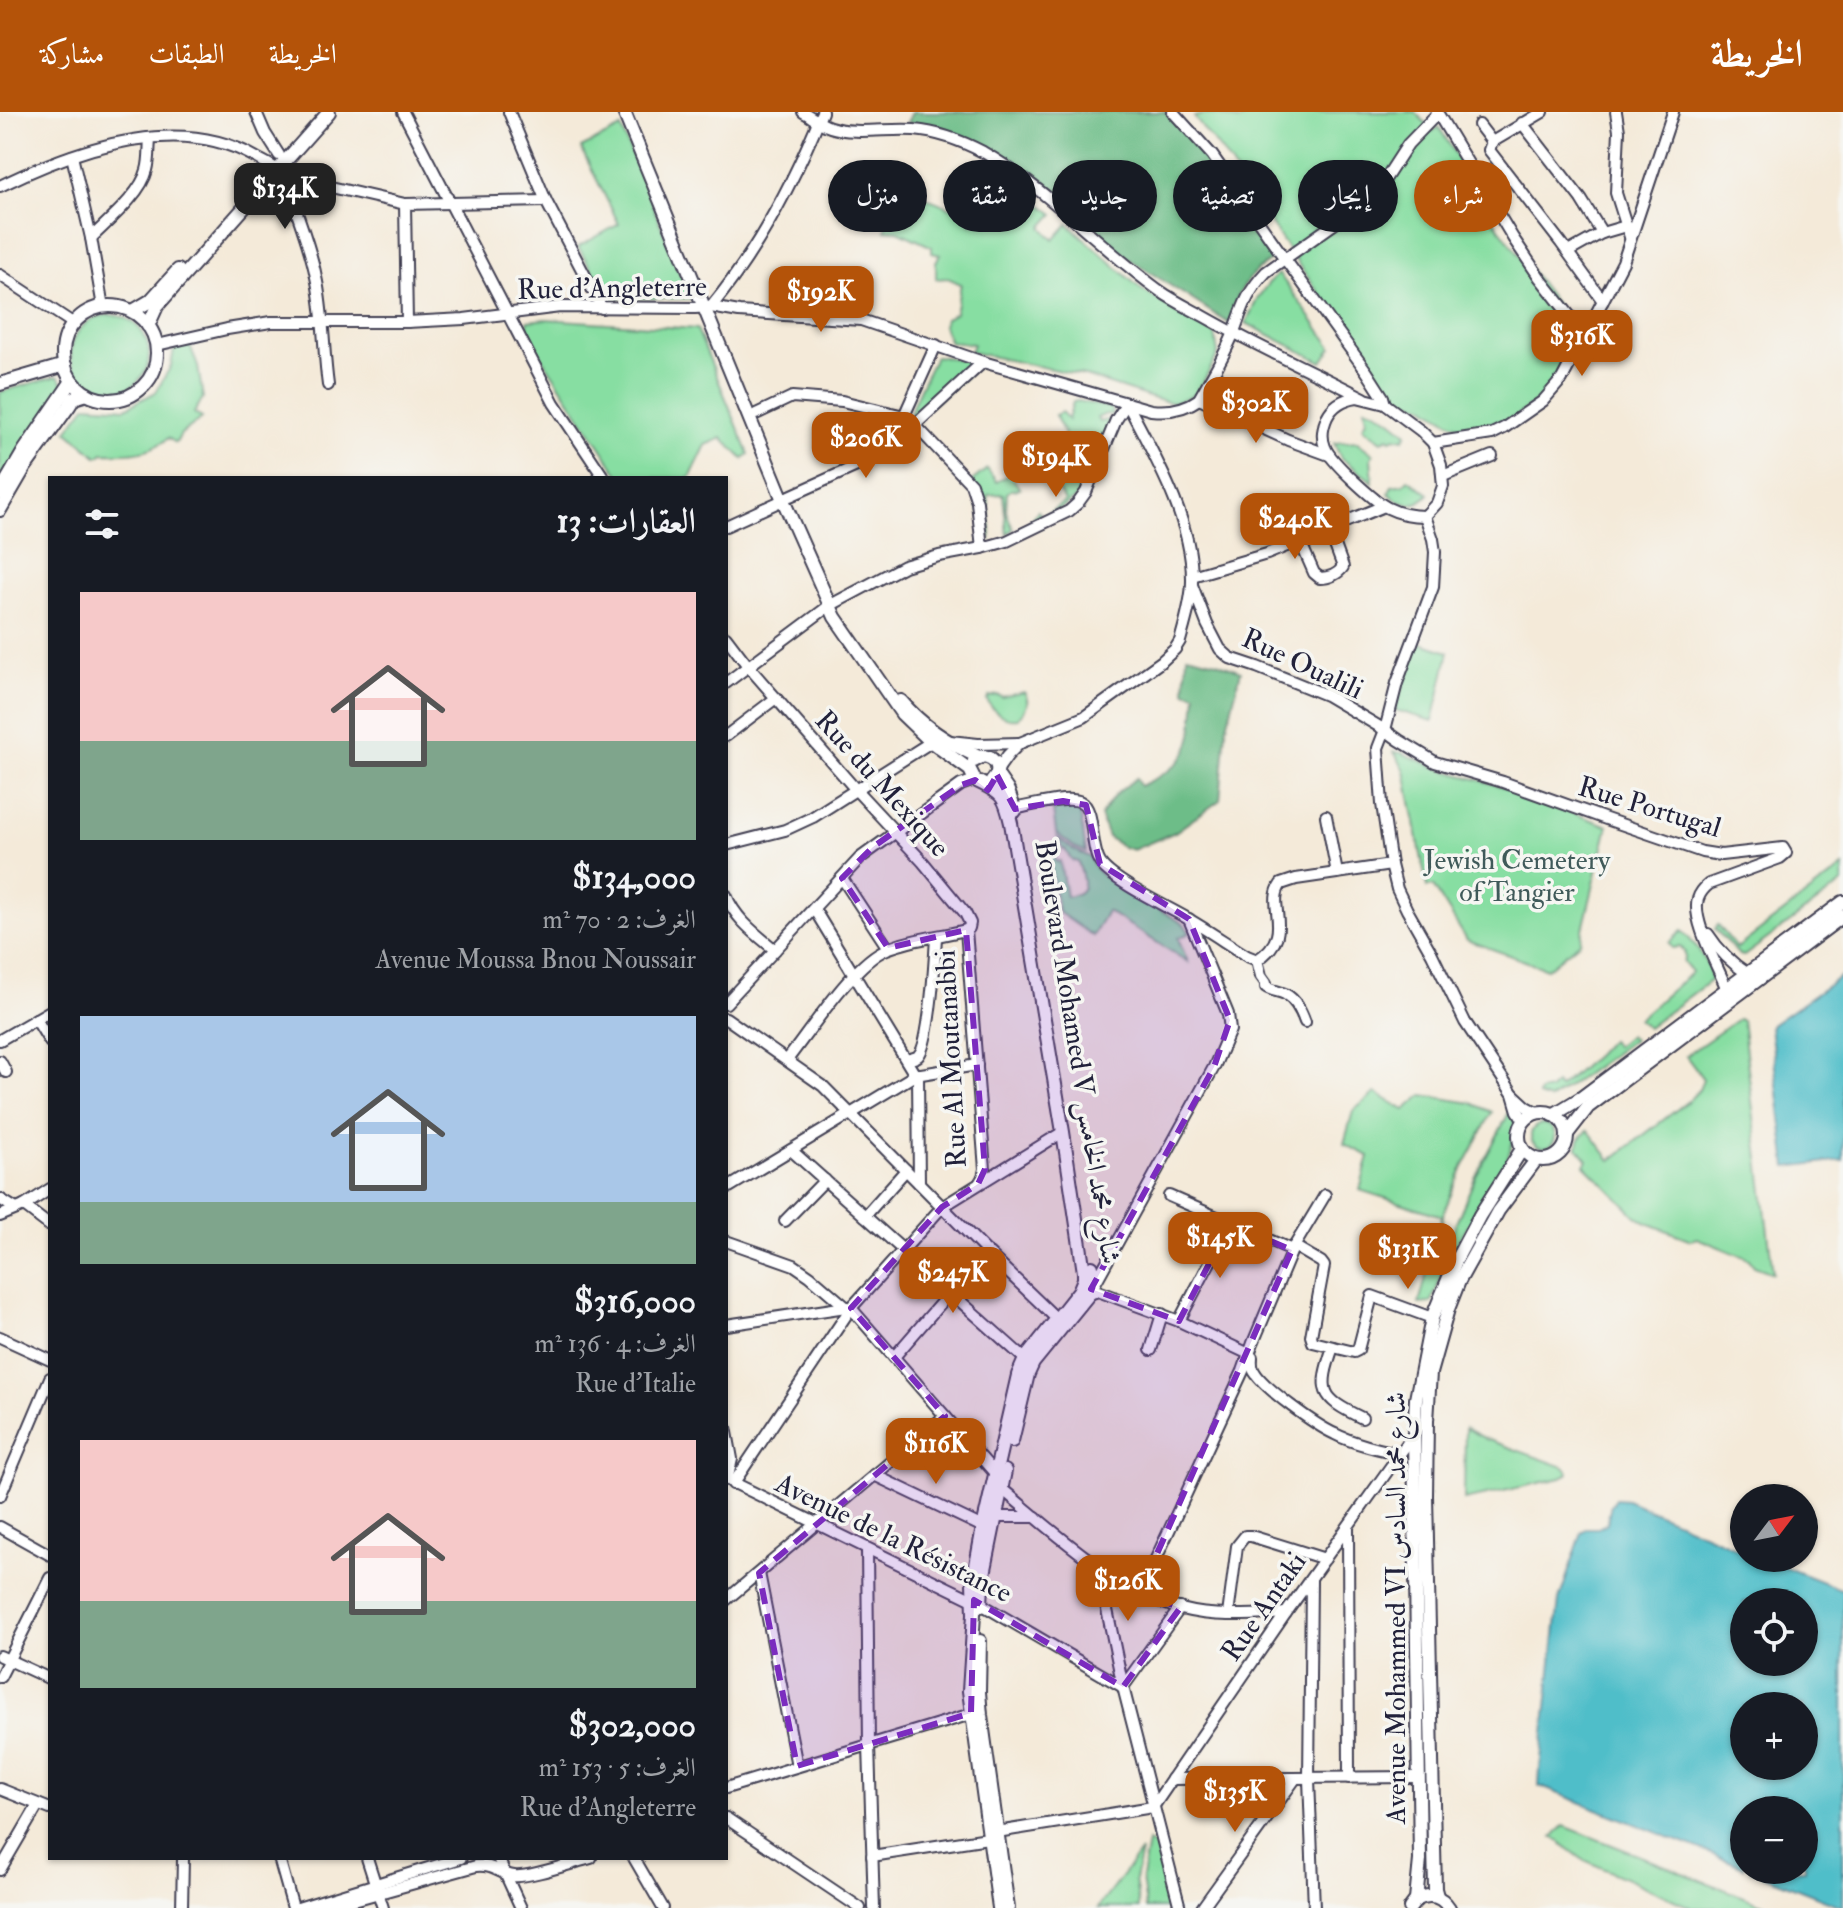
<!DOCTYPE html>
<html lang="ar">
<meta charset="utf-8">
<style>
:root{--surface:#171b24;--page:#20242c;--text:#f1f3f6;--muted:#9ea1a6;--accent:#b45309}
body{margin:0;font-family:"IM FELL Double Pica",Amiri,serif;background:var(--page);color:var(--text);direction:rtl;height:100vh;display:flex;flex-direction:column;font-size:30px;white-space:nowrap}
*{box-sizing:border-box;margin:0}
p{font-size:26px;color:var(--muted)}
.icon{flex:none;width:44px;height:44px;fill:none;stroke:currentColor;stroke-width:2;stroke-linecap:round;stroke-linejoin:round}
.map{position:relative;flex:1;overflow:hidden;direction:ltr}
.side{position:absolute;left:48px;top:364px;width:680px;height:1384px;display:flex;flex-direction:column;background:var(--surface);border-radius:0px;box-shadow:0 2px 6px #0004;direction:rtl}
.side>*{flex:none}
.guide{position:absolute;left:752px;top:48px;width:760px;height:72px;direction:rtl;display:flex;gap:16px}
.needle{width:52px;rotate:58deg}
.controls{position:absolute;left:1730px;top:1372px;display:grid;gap:16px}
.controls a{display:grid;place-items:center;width:88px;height:88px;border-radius:50%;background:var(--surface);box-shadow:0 2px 6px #0004;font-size:40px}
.price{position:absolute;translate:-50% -68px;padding:0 18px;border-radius:16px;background:var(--accent);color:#fff;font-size:26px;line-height:52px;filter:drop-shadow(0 2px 4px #0008)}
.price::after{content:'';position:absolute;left:50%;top:48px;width:24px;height:18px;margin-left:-12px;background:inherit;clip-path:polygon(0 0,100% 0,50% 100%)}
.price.on{background:#222;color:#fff}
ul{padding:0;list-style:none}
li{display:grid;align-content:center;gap:16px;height:424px;padding:0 32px}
li span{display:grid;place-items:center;height:248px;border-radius:0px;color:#555}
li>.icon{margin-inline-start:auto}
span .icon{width:144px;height:144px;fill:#fffc;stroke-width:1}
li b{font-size:34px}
h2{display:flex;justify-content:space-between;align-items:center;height:96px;padding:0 32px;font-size:34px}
.chip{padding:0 28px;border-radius:36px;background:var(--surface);box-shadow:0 2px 6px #0004;font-size:28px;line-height:72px}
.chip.on{background:var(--accent);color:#fff}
header{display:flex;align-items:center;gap:48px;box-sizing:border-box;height:112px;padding:0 40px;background:var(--accent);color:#fff}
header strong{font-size:38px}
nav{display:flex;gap:44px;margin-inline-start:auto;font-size:28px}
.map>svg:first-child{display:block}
.green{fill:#87dea2;stroke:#54806e;stroke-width:2}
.forest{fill:#6dbd88;stroke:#487062;stroke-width:2}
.water{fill:#50bec9;stroke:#397082;stroke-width:2;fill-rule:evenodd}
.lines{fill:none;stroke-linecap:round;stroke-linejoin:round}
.minor-casing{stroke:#424053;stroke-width:14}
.major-casing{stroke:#424053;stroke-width:16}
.minor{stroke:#fff;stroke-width:10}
.major{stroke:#fff;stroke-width:12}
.marked{fill:#7b2cbf;fill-opacity:0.2;stroke:#7b2cbf;stroke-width:6;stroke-dasharray:16 10;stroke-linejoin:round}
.labels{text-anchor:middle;stroke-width:7;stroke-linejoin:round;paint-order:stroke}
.street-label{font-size:28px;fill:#22223b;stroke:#f6f6f2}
.park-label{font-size:28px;fill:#405a5a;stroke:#f6f6f2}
</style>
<header>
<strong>الخريطة</strong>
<nav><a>الخريطة</a><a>الطبقات</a><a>مشاركة</a></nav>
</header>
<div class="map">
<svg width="1843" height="1796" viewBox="0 0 1843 1796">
<rect width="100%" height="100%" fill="#f6f6f2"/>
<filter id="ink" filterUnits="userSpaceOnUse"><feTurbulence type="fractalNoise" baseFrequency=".0125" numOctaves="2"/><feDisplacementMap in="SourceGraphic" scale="16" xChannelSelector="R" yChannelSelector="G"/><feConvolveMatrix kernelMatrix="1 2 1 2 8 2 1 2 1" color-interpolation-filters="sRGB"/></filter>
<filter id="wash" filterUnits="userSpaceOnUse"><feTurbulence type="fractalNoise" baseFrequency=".006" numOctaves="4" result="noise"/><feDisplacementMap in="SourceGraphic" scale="32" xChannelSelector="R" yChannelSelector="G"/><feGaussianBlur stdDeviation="1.8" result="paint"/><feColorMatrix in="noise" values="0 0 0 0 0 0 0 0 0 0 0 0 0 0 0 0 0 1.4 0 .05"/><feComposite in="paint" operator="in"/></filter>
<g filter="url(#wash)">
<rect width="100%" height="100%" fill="#f4ead9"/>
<g class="green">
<path d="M1253 0H1415L1433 19 1439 15 1499 116 1580 224 1559 264 1539 287 1510 309 1460 314 1450 310 1423 293 1402 288 1383 276 1355 231 1301 156 1222 40 1194 5C1208 0 1225 3 1239 9Z"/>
<path d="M621 16 691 187 609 186 578 135 619 112 581 36Z"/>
<path d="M902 76 962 100 971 112 991 111 1031 85 1054 102 1042 115 1054 128 1068 112 1142 178 1215 222 1218 242 1197 282 1173 291 1155 287 1085 264 970 240 973 232 950 230 943 214 945 207 955 201 961 172 948 166 936 167V150L940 143 932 141V135L898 119 885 118Z"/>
<path d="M1279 162 1332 235 1322 250 1246 211C1254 193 1262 174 1279 162Z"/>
<circle cx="110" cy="242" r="39"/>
<path d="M546 207 697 217 749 342 743 347 722 326 706 333 690 366H621L527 223 528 209Z"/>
<path d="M190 233 198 255 203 286 194 301 202 306 181 322 176 331 168 326C150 342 126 342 103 341L98 345 67 319 87 293 126 296 156 280 171 254 174 237Z"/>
<path d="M935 244 983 250 916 306 910 304 913 292Z"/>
<path d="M58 264 65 273 0 372V280Z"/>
<path d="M1078 289 1111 296 1112 303 1106 302 1097 306 1099 310 1111 307 1109 317 1078 384 1057 399 1031 412 1034 404 1038 399 1043 405 1065 389 1046 362 1043 363 1041 360 1048 349 1056 345 1061 354 1075 353 1078 350 1055 303 1062 300 1068 308 1073 290Z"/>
<path d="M1365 295C1382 300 1394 310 1407 321L1404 327 1395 325 1391 327 1388 325 1382 329 1365 317 1363 314 1367 308Z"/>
<path d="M1356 329 1373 342 1371 346 1373 370 1341 346 1334 331Z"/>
<path d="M987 357 997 370 1010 362 1020 377 1011 378 1007 381 1006 399 1013 417 1007 422 1003 382 988 383 991 420 990 427 984 417 972 369Z"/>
<path d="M1408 367 1429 382C1416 397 1401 394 1389 381L1392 374 1404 372Z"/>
<path d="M1418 530 1449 540 1433 609 1395 598Z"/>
<path d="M1024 580C1031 589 1025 599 1018 606 1004 608 993 600 987 588L989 585 998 583 1002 585Z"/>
<path d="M1394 640 1402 641 1440 657 1500 674 1608 714 1580 830 1547 857 1467 828 1433 774 1427 775 1405 658Z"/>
<path d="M1067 696 1080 700 1086 740 1074 735 1056 721 1053 698Z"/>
<path d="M1058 726 1072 737 1090 745 1095 756 1104 765 1184 812 1190 821 1178 826 1188 850 1107 799 1093 824 1058 800 1047 733 1052 732 1056 750 1060 749 1066 785C1090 781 1084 769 1078 750L1071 748 1065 737 1063 738Z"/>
<path d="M1843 755V771L1744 844 1739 843 1715 817 1718 813 1737 836Z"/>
<path d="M1682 819C1694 831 1710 850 1711 868L1647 916 1638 907 1692 860 1683 849C1687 843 1685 838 1680 835L1672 836 1669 831Z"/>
<path d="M1738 907 1742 908 1773 1161 1754 1154 1749 1147 1697 1126 1691 1128 1645 1110 1636 1104 1585 1053 1588 1048 1578 1036 1579 1028 1588 1018 1611 1048 1688 989 1699 978 1703 967 1686 944Z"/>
<path d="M1629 923 1633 928 1550 988 1538 984 1539 980 1550 978 1555 972 1559 976 1596 943 1610 928 1616 934Z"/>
<path d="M1375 981 1405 998 1423 983 1472 991 1492 1000 1460 1061 1444 1099 1438 1130 1447 1133 1474 1068 1511 997C1530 1034 1474 1101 1455 1134 1445 1152 1439 1172 1431 1191L1419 1192 1442 1104 1360 1078 1369 1044 1344 1032 1353 999Z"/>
<circle cx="1543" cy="1024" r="12"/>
<path d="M1465 1316 1486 1327 1564 1355 1568 1360 1567 1363 1561 1366 1464 1388Z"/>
<path d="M1564 1714 1772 1796H1692L1582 1747 1553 1725Z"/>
<path d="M1148 1730 1153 1733 1157 1740 1171 1796H1146L1142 1766Z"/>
<path d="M1141 1739 1135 1768 1139 1796H1098Z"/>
</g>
<g class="forest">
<path d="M912 0H1165L1209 46 1275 145C1250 161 1233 182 1230 212L1111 135 1063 89 995 40 965 25 907 10Z"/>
<path d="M1187 543 1217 550 1241 559 1226 618 1220 688 1175 720 1133 738 1123 735 1108 725 1100 704 1115 683 1136 666 1140 674C1193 650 1192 636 1196 582L1185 579Z"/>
</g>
<g class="water">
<path d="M1843 863V1048L1787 1055 1770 914Z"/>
<path d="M1616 1387 1627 1388 1744 1439V1446H1762L1843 1478V1795L1750 1758H1804V1698H1744V1755L1539 1674 1540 1656 1559 1488 1582 1420 1587 1416H1598L1607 1411 1611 1393ZM1744 1490H1804V1550H1744ZM1804 1594V1654H1744V1594Z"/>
</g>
</g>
<g filter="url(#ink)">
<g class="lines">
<defs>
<g id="minor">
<path d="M256 0 265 21 279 43"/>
<path d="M403 0 554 291 604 366"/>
<path d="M509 0 546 89 602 196"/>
<path d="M803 0C812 5 820 12 830 15 854 23 888 16 914 18 938 20 962 29 983 40 1048 77 1099 135 1160 179 1174 189 1191 197 1207 206 1258 235 1312 259 1364 286"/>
<path d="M1173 0 1212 43 1285 147 1367 260 1383 285 1385 292"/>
<path d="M1437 0 1513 126 1540 166 1585 223"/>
<path d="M1543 0 1492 30 1489 38 1561 131 1603 189"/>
<path d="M1616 0 1619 19 1616 81 1630 125"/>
<path d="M1522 11 1581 87 1602 121"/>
<path d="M1479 13 1492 30"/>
<path d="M72 44 91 126 103 195"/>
<path d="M283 64 405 92 546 89"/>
<path d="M0 74C73 38 178 0 255 45 265 51 279 56 284 66 290 77 293 90 297 101 304 121 312 143 316 165 324 200 323 237 328 273"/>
<path d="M405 92 407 210"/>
<path d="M91 126C109 108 141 82 147 58 150 48 149 36 150 26"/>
<path d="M1568 140 1602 121 1626 114"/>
<path d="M0 163 74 212"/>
<path d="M711 195C758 138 794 69 822 0"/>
<path d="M157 233 227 217 271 210H407L464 207 560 195 695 196 711 195 739 200 861 208 983 250 1151 298C1168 300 1185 297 1199 287 1211 265 1225 243 1234 220 1243 195 1247 180 1266 160L1368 88 1384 69 1408 32 1438 1"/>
<path d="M1357 285 1385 292 1421 319 1433 331 1441 353 1443 374 1437 391 1425 404C1412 404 1400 402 1388 396 1374 389 1330 349 1325 335 1321 326 1323 314 1327 305 1333 293 1344 287 1357 285Z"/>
<path d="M1199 287 1288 328 1329 343"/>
<path d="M756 302 792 285 842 289 904 304 915 313 971 372 977 390 982 436"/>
<path d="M904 304 936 233"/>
<path d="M1433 331 1492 322 1504 316 1543 289 1562 267 1623 150 1673 0"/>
<path d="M1443 364 1492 344"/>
<path d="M790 384 861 352 890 336 983 250"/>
<path d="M1425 404 1433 427 1435 440 1433 475 1397 571 1385 618 1378 636 1382 692 1391 753 1397 777 1407 798 1432 842 1465 910 1513 982 1518 999 1524 1009"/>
<path d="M726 414 783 388"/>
<path d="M1300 429 1314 461 1320 466C1329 466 1338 462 1343 455L1329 417"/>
<path d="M1192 464 1267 442 1384 394"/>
<path d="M1192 473 1207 512 1220 537 1230 546 1257 555 1326 583 1385 618 1399 628 1435 650 1503 670 1606 707 1702 740 1721 743 1783 736 1786 741 1780 746 1709 772C1704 776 1700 780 1698 787 1691 808 1719 856 1727 878"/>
<path d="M726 525 748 554 857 679 923 750 965 801 970 811 969 816 966 818C941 824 911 827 887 837 855 849 810 919 787 948"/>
<path d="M726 571 829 494 904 454 939 444 982 436 1007 429 1069 399 1078 391 1086 380 1116 308 1127 291"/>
<path d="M726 624 776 586"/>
<path d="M950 629 978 632 1020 631"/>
<path d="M998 657 1008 643 1020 631 1084 605 1162 549 1175 537 1180 529C1185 511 1192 488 1192 469 1193 409 1154 343 1127 291"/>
<path d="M1014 697C1030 694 1068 683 1081 690 1096 697 1089 737 1101 752 1115 770 1164 793 1185 805 1206 817 1226 831 1247 844L1257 848"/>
<path d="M1326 704 1337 761"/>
<path d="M726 733 785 718 813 705 931 630"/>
<path d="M842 766 888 836"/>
<path d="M726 783C735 807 756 822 775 838"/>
<path d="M814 797 915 963"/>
<path d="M966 818 985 1057 983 1065 980 1070"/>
<path d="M1708 822C1719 839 1731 851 1748 862"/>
<path d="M1257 848C1297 822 1265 794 1281 772L1296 767 1391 753"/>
<path d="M1257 848 1261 864 1266 871V875C1272 879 1279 879 1285 882 1296 888 1301 899 1305 910"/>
<path d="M726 891 860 746 961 673 975 668"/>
<path d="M726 906 823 974 986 1139 1061 1211"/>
<path d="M36 907 50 930"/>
<path d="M0 928 50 899"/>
<path d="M907 948C909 947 916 946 918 944 930 933 935 844 936 825"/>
<path d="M0 949 6 960"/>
<path d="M918 962 919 1071"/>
<path d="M1514 983 1527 995 1538 1001"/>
<path d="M791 1038 1025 1247"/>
<path d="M726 1077 915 963 977 953"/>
<path d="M1169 1084 1292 1138"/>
<path d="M0 1087 16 1097"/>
<path d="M24 1094 50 1114"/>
<path d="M0 1104 24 1094 50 1077"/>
<path d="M865 1104 906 1058"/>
<path d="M785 1109 825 1068"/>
<path d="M726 1129 794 1153 810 1164 846 1195 851 1196 999 1366"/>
<path d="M1294 1134 1321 1150 1324 1154 1311 1224 1313 1230 1354 1240 1358 1238 1372 1184 1432 1206"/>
<path d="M1093 1175 1214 955 1230 918 1228 902 1189 807"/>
<path d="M1089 1182 1098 1179 1179 1209 1249 1242"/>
<path d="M1179 1209 1230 1112"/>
<path d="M726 1213 846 1195"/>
<path d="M0 1225 50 1248"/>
<path d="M1333 1235C1318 1279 1320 1286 1362 1306"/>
<path d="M1151 1238 1162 1202"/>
<path d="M894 1245 986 1139"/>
<path d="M1252 1245C1252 1250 1251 1252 1253 1257 1260 1274 1317 1314 1335 1322 1350 1330 1383 1339 1400 1341"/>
<path d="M726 1315 732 1347 727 1368"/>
<path d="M874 1363 983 1415"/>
<path d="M726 1367 981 1492 1123 1575"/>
<path d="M733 1372 851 1196 942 1095 1063 1020"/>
<path d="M1002 1377C1053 1419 1116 1478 1181 1497 1215 1506 1251 1503 1286 1501"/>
<path d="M0 1384 50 1266"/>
<path d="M997 1405H1036"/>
<path d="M0 1415 50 1443"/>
<path d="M1348 1416 1349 1666"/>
<path d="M867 1437 869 1633 874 1796"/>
<path d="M1098 1454 1123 1575 1180 1796"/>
<path d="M759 1461 797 1654"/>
<path d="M1311 1468 1309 1667 1314 1796"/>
<path d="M1141 1479 1243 1259 1253 1231 1292 1138 1325 1083"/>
<path d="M726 1488 945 1304"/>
<path d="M1228 1503 1237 1434 1245 1424H1251L1325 1447"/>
<path d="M0 1544 50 1567"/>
<path d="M0 1565 50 1466"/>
<path d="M1123 1575 1180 1496"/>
<path d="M1172 1667 1419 1665"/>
<path d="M726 1676 978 1600"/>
<path d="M0 1677 50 1697"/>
<path d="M726 1706 860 1796"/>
<path d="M997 1720 1153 1695 1286 1501 1414 1322"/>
<path d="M872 1744 988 1726"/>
<path d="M279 1746 293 1796"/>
<path d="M367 1746 383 1796"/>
<path d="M498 1746 521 1796"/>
<path d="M634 1746 663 1796"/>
<path d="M0 1758 38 1693"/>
<path d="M182 1796 183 1746"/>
<path d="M298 1796 461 1746"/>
<path d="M325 1796 476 1754C493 1752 499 1762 514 1764 528 1766 575 1750 591 1746"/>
<path d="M1202 1796 1295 1667"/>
</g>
<g id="major">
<path d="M624 0 783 388 835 505 902 602 930 629 970 658 975 668C1001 682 1004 680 1011 711L1063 1020 1084 1160V1167L1079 1179 1025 1247 1018 1263 983 1415 973 1470 974 1502 969 1579 999 1796"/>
<circle cx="110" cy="241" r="47"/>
<path d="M133 199 150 189 178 158"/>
<path d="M148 214 157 194 329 0"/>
<path d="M0 272 65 253"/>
<path d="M0 380 24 339 72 269"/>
<path d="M0 398 25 355 69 294 74 286 87 282"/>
<path d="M901 589C922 614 949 632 979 645"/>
<path d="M974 649 983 644C997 646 1002 658 992 669"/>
<path d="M997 663 1008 679 1015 699"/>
<circle cx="1543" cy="1024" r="24"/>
<path d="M1553 1003 1581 986 1843 790"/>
<path d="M1567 1022 1588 995 1843 804"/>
<path d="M1012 1329 1028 1262 1033 1251 1089 1182 1092 1170V1155"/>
<path d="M981 1494 982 1472 1005 1359"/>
<path d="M980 1529 979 1580 981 1603 1008 1796"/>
<path d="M1437 1784 1435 1777 1426 1384 1427 1309 1430 1261 1448 1197 1459 1169 1498 1099 1536 1048"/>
<path d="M1416 1788C1429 1781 1441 1783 1449 1796"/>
<path d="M1410 1796 1416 1788 1420 1748 1414 1322 1416 1287 1432 1206 1457 1146 1480 1103 1522 1037"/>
</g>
</defs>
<use href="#minor" class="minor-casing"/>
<use href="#major" class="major-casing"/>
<use href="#minor" class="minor"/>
<use href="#major" class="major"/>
</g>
</g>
<path class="marked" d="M997 663 1015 697 1063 689 1086 693 1100 752 1189 807 1230 908 1214 955 1091 1177 1179 1209 1230 1112 1292 1138 1140 1480 1180 1496 1123 1575 974 1488 971 1601 797 1654 759 1461 945 1304 851 1196 942 1095 978 1072 985 1057 966 818 888 836 842 766 873 735 961 673 975 668 988 678Z"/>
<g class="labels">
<g class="street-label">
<text transform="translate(612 175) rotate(-1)" y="10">Rue d'Angleterre</text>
<text transform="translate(1303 551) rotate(25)" y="10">Rue Oualili</text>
<text transform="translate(883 671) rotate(48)" y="10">Rue du Mexique</text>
<text transform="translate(1650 694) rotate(17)" y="10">Rue Portugal</text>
<text transform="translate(1079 940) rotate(81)" y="10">Boulevard Mohamed V شارع محمد الخامس</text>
<text transform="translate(950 947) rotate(-93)" y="10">Rue Al Moutanabbi</text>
<text transform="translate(894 1425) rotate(26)" y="10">Avenue de la Résistance</text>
<text transform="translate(1263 1494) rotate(-55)" y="10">Rue Antaki</text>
<text transform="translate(1395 1496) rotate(-90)" y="10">Avenue Mohammed VI شارع محمد السادس</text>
</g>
<g class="park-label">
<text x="1517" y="757">Jewish Cemetery<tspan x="1517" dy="32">of Tangier</tspan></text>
</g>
</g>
</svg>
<div class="controls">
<a><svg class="needle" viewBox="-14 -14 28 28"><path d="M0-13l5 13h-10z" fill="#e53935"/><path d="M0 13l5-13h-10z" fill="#9ea1a6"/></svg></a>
<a><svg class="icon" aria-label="locate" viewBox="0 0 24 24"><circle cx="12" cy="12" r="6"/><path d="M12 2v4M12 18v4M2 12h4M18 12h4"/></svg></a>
<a>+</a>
<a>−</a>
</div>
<b class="price on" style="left:285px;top:119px">$134K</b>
<b class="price" style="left:821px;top:222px">$192K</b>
<b class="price" style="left:1582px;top:266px">$316K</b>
<b class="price" style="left:1256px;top:333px">$302K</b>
<b class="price" style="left:866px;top:368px">$206K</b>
<b class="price" style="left:1056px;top:387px">$194K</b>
<b class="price" style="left:1295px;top:449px">$240K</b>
<b class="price" style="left:1220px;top:1168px">$145K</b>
<b class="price" style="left:1408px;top:1179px">$131K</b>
<b class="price" style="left:953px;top:1203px">$247K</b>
<b class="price" style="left:936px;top:1374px">$116K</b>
<b class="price" style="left:1128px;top:1511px">$126K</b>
<b class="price" style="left:1235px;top:1722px">$135K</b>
<div class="guide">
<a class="chip on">شراء</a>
<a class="chip">إيجار</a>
<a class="chip">تصفية</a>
<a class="chip">جديد</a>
<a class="chip">شقة</a>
<a class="chip">منزل</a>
</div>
<section class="side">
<h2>العقارات: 13<svg class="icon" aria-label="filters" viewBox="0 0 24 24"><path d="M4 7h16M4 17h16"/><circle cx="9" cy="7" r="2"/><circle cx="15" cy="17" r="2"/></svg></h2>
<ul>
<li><span style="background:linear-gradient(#f6c9c9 60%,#7fa58c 0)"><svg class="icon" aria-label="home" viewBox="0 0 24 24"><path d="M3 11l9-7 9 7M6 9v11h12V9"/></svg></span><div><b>$134,000</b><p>الغرف: 2 · 70 m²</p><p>Avenue Moussa Bnou Noussair</p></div></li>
<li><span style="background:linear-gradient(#a9c7e8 75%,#7fa58c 0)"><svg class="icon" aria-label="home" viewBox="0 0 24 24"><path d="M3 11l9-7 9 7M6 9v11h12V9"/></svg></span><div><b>$316,000</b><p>الغرف: 4 · 136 m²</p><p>Rue d'Italie</p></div></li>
<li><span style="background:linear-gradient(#f6c9c9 65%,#7fa58c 0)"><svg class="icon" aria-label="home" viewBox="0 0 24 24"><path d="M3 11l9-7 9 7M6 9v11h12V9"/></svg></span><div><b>$302,000</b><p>الغرف: 5 · 153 m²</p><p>Rue d'Angleterre</p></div></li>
</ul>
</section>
</div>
